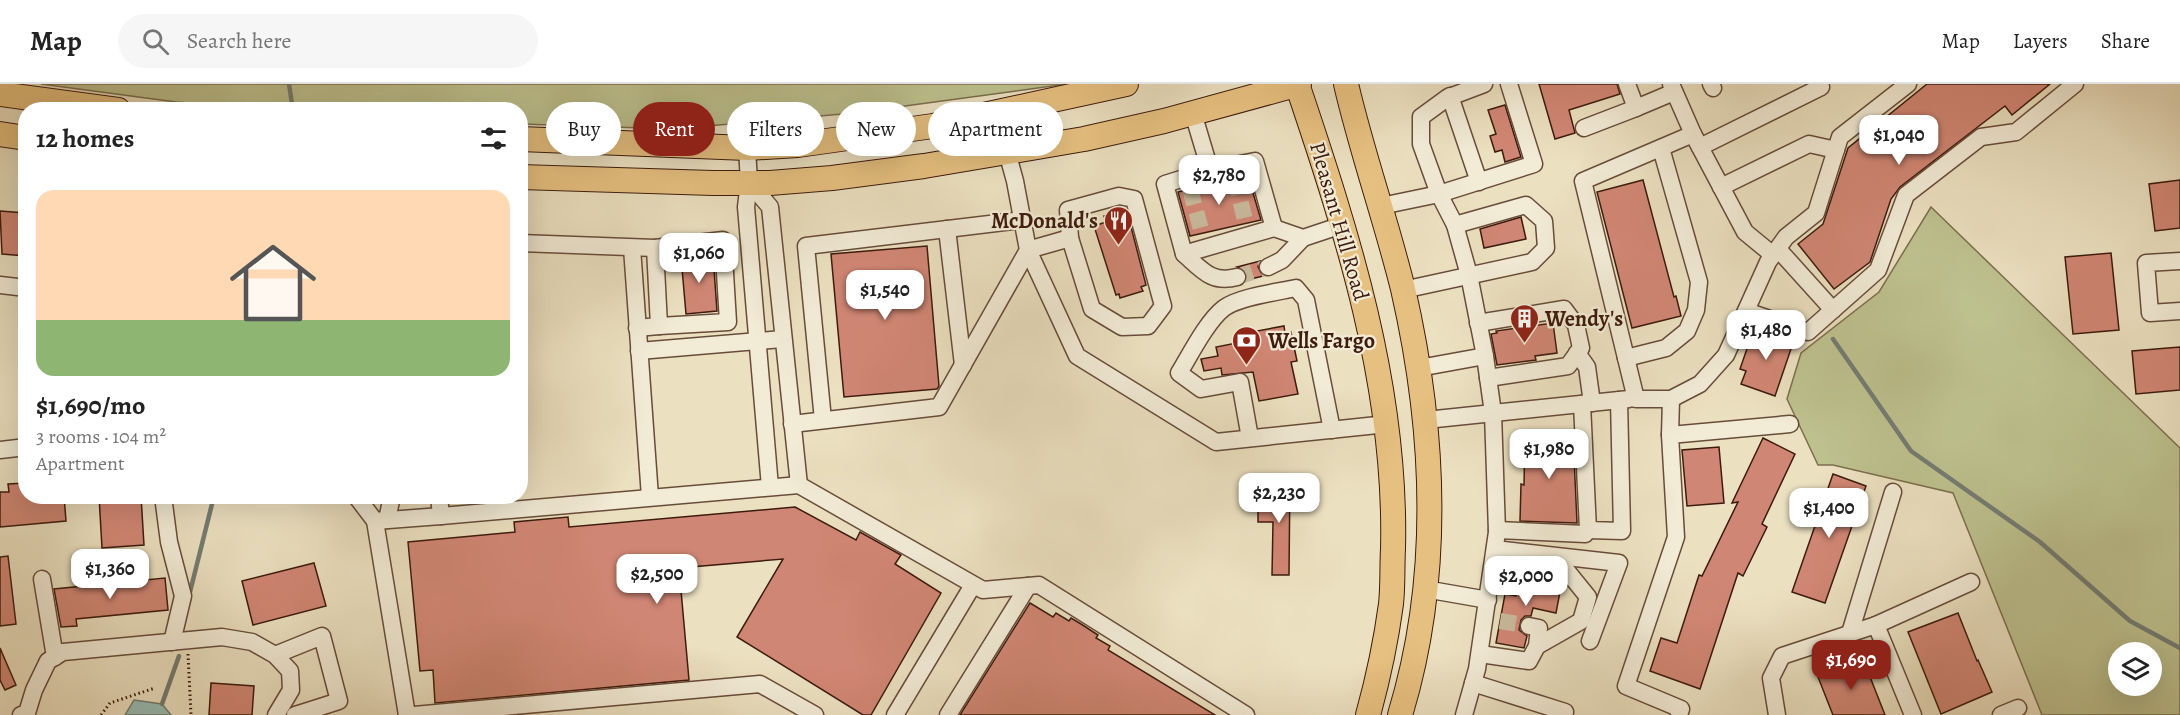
<!DOCTYPE html>
<meta charset="utf-8">
<style>
:root{--surface:#fff;--page:#f6f6f6;--text:#222;--muted:#767676;--line:#e0e0e0;--accent:#8f2418}
body{margin:0;font-family:Alegreya,serif;background:var(--page);color:var(--text);height:100vh;display:flex;flex-direction:column;font-size:22px;white-space:nowrap}
*{box-sizing:border-box;margin:0}
p{font-size:20px;color:var(--muted)}
.icon{flex:none;width:33px;height:33px;fill:none;stroke:currentColor;stroke-width:2;stroke-linecap:round;stroke-linejoin:round}
.map{position:relative;flex:1;overflow:hidden}
.drawer{position:absolute;left:18px;top:18px;width:510px;height:402px;display:flex;flex-direction:column;background:var(--surface);border-radius:24px;box-shadow:0 6px 24px #0002}
.drawer>*{flex:none}
.top-card{position:absolute;left:546px;top:18px;width:570px;height:54px;display:flex;gap:12px}
.tools{position:absolute;left:2108px;top:558px;display:grid;gap:12px}
.tools a{display:grid;place-items:center;width:54px;height:54px;border-radius:50%;background:var(--surface);box-shadow:0 6px 24px #0002;font-size:30px}
.price{position:absolute;translate:-50% -51px;padding:0 14px;border-radius:12px;background:#fff;color:#222;font-size:20px;line-height:39px;filter:drop-shadow(0 2px 3px #0008)}
.price::after{content:'';position:absolute;left:50%;top:36px;width:18px;height:14px;margin-left:-9px;background:inherit;clip-path:polygon(0 0,100% 0,50% 100%)}
.price.selected{background:var(--accent);color:#fff}
ul{padding:0;list-style:none}
li{display:grid;align-content:center;gap:12px;height:318px;padding:0 18px}
li span{display:grid;place-items:center;height:186px;border-radius:18px;color:#555}
li>.icon{margin-inline-start:auto}
span .icon{width:108px;height:108px;fill:#fffc;stroke-width:1}
li b{font-size:26px}
h2{display:flex;justify-content:space-between;align-items:center;height:72px;padding:0 18px;font-size:26px}
.chip{padding:0 21px;border-radius:27px;background:var(--surface);box-shadow:0 6px 24px #0002;font-size:21px;line-height:54px}
.chip.selected{background:var(--accent);color:#fff}
header{display:flex;align-items:center;gap:36px;box-sizing:border-box;height:84px;padding:0 30px;background:var(--surface);border-bottom:2px solid var(--line)}
header strong{font-size:28px}
nav{display:flex;gap:33px;margin-inline-start:auto;font-size:21px}
.search{width:420px;height:54px;background:var(--page);display:flex;align-items:center;gap:15px;box-sizing:border-box;padding:0 21px;border-radius:33px;color:var(--muted);font-size:22px}
.map>svg:first-child{display:block}
.green{fill:#bdc18e;stroke:#7d6e4e;stroke-width:1.5;fill-rule:evenodd}
.water{fill:#98bdb5;stroke:#747c72;stroke-width:1.5}
.lines{fill:none;stroke-linecap:round;stroke-linejoin:round}
.stream{stroke:#747c72;stroke-width:4.5}
.building{fill:#d08674;stroke:#3d1b0d;stroke-width:1.5}
.minor-tunnel{stroke:#c8b99c;stroke-width:16;stroke-dasharray:16 8;stroke-linecap:butt}
.minor-casing{stroke:#684c3a;stroke-width:19}
.highway-casing{stroke:#3d1b0d;stroke-width:26}
.path{stroke:#3d1b0d;stroke-width:3;stroke-dasharray:1.5 3;stroke-linecap:butt}
.minor{stroke:#f2ebd6;stroke-width:16}
.highway{stroke:#e6c080;stroke-width:24}
.labels{text-anchor:middle;stroke-width:4.5;stroke-linejoin:round;paint-order:stroke}
.poi-label{font-size:22px;font-weight:bold;fill:#3d1b0d;stroke:#f2ebd6;text-anchor:start}
.street-label{font-size:22px;fill:#3d1b0d;stroke:#f2ebd6}
</style>
<header>
<strong>Map</strong>
<div class="search"><svg class="icon" aria-label="search" viewBox="0 0 24 24"><circle cx="10" cy="10" r="6"/><path d="M15 15l6 6"/></svg>Search here</div>
<nav><a>Map</a><a>Layers</a><a>Share</a></nav>
</header>
<div class="map">
<svg width="2180" height="631" viewBox="0 0 2180 631">
<rect width="100%" height="100%" fill="#ebe0c0"/>
<filter id="stains"><feTurbulence type="fractalNoise" baseFrequency=".00333" numOctaves="4"/><feColorMatrix values="0 0 0 0 .2 0 0 0 0 .09 0 0 0 0 .02 0 0 0 .5 -.17"/></filter>
<radialGradient id="worn" r=".72"><stop offset=".6" stop-color="#630" stop-opacity="0"/><stop offset="1" stop-color="#630" stop-opacity=".3"/></radialGradient>
<g class="green">
<path d="M41 0H1067L853 29 674 45 521 40 520 26 262 25 176 18Z"/>
<path d="M1931 123 2180 364V631H2042L1953 409 1833 381H1818L1787 315 1801 269 1879 208ZM2118 568H2151V602H2118Z"/>
</g>
<path class="water" d="M134 616 162 620 171 631H125Z"/>
<g class="lines">
<g class="stream">
<path d="M289 0 292 20"/>
<path d="M1833 255 1911 367 2040 458 2130 537 2180 564"/>
<path d="M189 512 214 412"/>
<path d="M162 620 179 572"/>
</g>
</g>
<g class="building">
<path d="M1539 0H1617L1620 10 1569 26 1575 49 1555 55Z"/>
<path d="M1927 0H2050L2012 31 2005 22 1900 103 1891 115 1870 178 1834 205 1798 160 1823 140 1848 64Z"/>
<path d="M1505 21 1521 73 1505 78 1502 66 1495 68 1490 52 1496 50 1488 26Z"/>
<path d="M1248 92 1261 136 1190 152 1178 108Z"/>
<path d="M1643 96 1674 213 1676 212 1681 232 1632 244 1597 108Z"/>
<path d="M2180 96V144L2155 147 2149 100Z"/>
<path d="M1122 126 1127 140 1130 139 1146 201 1141 203 1143 207 1120 214 1119 210 1116 211 1094 142 1106 138 1104 132Z"/>
<path d="M0 127 26 129V172L2 170Z"/>
<path d="M1521 133 1526 155 1484 164 1480 145Z"/>
<path d="M927 162 939 302 937 305 844 313 831 170Z"/>
<path d="M2111 169 2119 246 2073 250 2065 173Z"/>
<path d="M713 171 717 227 686 230 681 173Z"/>
<path d="M1260 177 1258 183 1263 192 1247 196 1245 187 1237 183Z"/>
<path d="M1553 239 1557 269 1535 272 1536 276 1497 281 1491 250 1497 249 1496 247Z"/>
<path d="M1284 242 1285 249 1291 248 1297 277 1291 278 1298 310 1259 317 1253 288 1222 291 1221 284 1204 287 1201 275 1218 272 1216 263 1247 257 1246 249Z"/>
<path d="M1761 244 1794 256 1775 312 1741 300 1746 287 1740 285 1750 256 1755 258Z"/>
<path d="M2180 263V306L2136 310 2132 267Z"/>
<path d="M1525 350 1573 351 1577 439 1520 437 1521 400 1524 401Z"/>
<path d="M1763 354 1795 370 1762 440 1767 443 1743 492 1738 489 1700 605 1650 587 1661 554 1677 559 1699 491 1702 492 1738 418 1732 419Z"/>
<path d="M1719 363 1724 419 1687 422 1682 366Z"/>
<path d="M1833 390 1866 402 1825 519 1792 508Z"/>
<path d="M1274 391H1290L1289 491H1272L1273 438H1258V424H1273Z"/>
<path d="M26 399V412H64L66 437 0 443V408H9L8 400Z"/>
<path d="M99 412H141L144 461 102 464Z"/>
<path d="M795 423 856 456 860 448 901 471 895 480 941 509 871 631H863L737 553 783 475 679 484 689 596 435 619 433 586 420 587 408 458 515 448 514 438 568 433 569 443Z"/>
<path d="M8 472 16 540 0 542V473Z"/>
<path d="M314 479 326 522 253 541 242 497Z"/>
<path d="M1520 490 1562 497 1556 529 1533 524 1531 532H1525L1521 536 1519 546 1527 552 1524 564 1496 559 1505 510 1516 512Z"/>
<path d="M165 494 168 526 76 535 77 542 61 543 54 505Z"/>
<path d="M1030 519 1053 533 1056 529 1069 537 1071 534 1081 540 1098 551 1096 554 1110 562 1108 566 1215 631H960Z"/>
<path d="M1958 529 1977 577 1978 576 1992 608 1941 630 1908 548Z"/>
<path d="M0 564 16 601 5 606 0 596Z"/>
<path d="M1863 575 1885 631H1833L1818 593Z"/>
<path d="M211 599 254 602 252 631H209Z"/>
</g>
<g class="lines">
<g class="minor-tunnel">
<path d="M1235 95 1246 140"/>
<path d="M1190 105 1202 149"/>
<path d="M1237 193 1268 183"/>
<path d="M1500 537 1529 542"/>
</g>
<defs>
<g id="minor">
<path d="M1484 0 1447 14 1421 33V60L1439 110 1534 80 1509 0"/>
<path d="M1627 0 1636 24 1674 8"/>
<path d="M1671 0 1693 50 1745 148 1773 171"/>
<path d="M1711 0 1713 4"/>
<path d="M1450 12 1479 98"/>
<path d="M1193 29 1210 86 1165 100 1184 170 1274 144 1255 77 1210 86"/>
<path d="M1584 44 1636 24"/>
<path d="M1693 50 1583 97 1636 315H1671L1700 300 1726 271 1768 178 1786 153 1816 129 1840 53 1908 0"/>
<path d="M1700 63 1821 3"/>
<path d="M747 64 749 98 746 123 770 403"/>
<path d="M749 98 770 123 799 401"/>
<path d="M1721 103 1809 60 1836 66"/>
<path d="M1119 112 1134 115 1163 222 1148 242 1122 243 1092 225 1070 154 1068 126Z"/>
<path d="M1381 122 1439 110 1455 141 1469 191 1485 272 1493 329 1497 448 1477 585 1464 631"/>
<path d="M1274 144 1303 154 1342 141"/>
<path d="M947 145 963 281"/>
<path d="M1070 154 1028 166 1077 272 1216 358 1387 340"/>
<path d="M520 159 655 164 659 242 637 244"/>
<path d="M632 164 650 413"/>
<path d="M655 164 723 156 728 238 659 242"/>
<path d="M1778 165 1833 226"/>
<path d="M1184 170C1202 186 1212 200 1237 193"/>
<path d="M2180 177 2146 179 2150 229 2180 227"/>
<path d="M1268 183 1282 176 1303 154"/>
<path d="M0 201 26 204"/>
<path d="M1403 206 1532 178 1546 164 1544 137 1526 121 1455 141"/>
<path d="M1746 227 1808 248 1878 186 1906 111 1981 53 2016 48 2075 0"/>
<path d="M1478 239 1564 225 1576 241 1581 264 1568 282 1488 294"/>
<path d="M639 267 782 255"/>
<path d="M1577 269 1587 283 1592 319"/>
<path d="M1626 274 1666 264 1687 247 1696 226 1699 198 1661 64"/>
<path d="M1419 284 1485 272"/>
<path d="M1582 320 1588 446 1622 447 1619 316"/>
<path d="M823 336 806 162 1022 136"/>
<path d="M1426 336 1629 315"/>
<path d="M792 340 939 323 1028 166 1015 97 1007 68"/>
<path d="M1670 351 1671 315"/>
<path d="M1250 354 1240 298 1201 305 1179 289C1190 271 1207 237 1224 224 1239 213 1277 208 1296 204L1306 216 1332 346"/>
<path d="M0 366 26 363"/>
<path d="M163 412 169 458 183 512 172 558"/>
<path d="M356 412 375 437 441 432 439 412"/>
<path d="M441 432 799 401 983 506 1039 501 1246 631"/>
<path d="M387 436 392 412"/>
<path d="M375 437 407 631"/>
<path d="M1497 446 1585 450 1588 446"/>
<path d="M1495 465 1619 479 1590 557"/>
<path d="M1512 478 1567 487 1588 513 1581 537 1537 562"/>
<path d="M42 495 55 573"/>
<path d="M1425 505 1488 516"/>
<path d="M1850 549 1893 408"/>
<path d="M1480 570 1529 577 1537 562 1539 544 1529 542"/>
<path d="M275 571 322 552 339 617 295 631"/>
<path d="M1473 599 1565 628 1564 631"/>
<path d="M21 631 27 629 34 606 48 577 63 568 222 553 252 558 275 571 290 587 291 606 276 631"/>
<path d="M414 631 760 600 815 631"/>
<path d="M895 631 973 501"/>
<path d="M948 631 1028 502"/>
<path d="M1679 631 1681 625 1626 602 1676 453 1670 351 1790 340"/>
<path d="M1777 631 1771 594 1782 572 1876 541"/>
<path d="M1913 631 1876 541 1971 498"/>
<path d="M2001 631 2018 624"/>
</g>
<g id="highway">
<path d="M1297 0C1348 151 1397 304 1393 465 1392 483 1393 502 1391 520 1386 557 1378 595 1368 631"/>
<path d="M1346 0C1362 69 1386 136 1403 205 1435 345 1442 493 1400 631"/>
<path d="M0 10 118 26"/>
<path d="M0 50 26 54"/>
<path d="M520 55 747 64 798 61 933 42 1126 0"/>
<path d="M520 93 713 99H770L832 94 924 82 1084 55 1164 37 1299 0"/>
</g>
</defs>
<use href="#minor" class="minor-casing"/>
<use href="#highway" class="highway-casing"/>
<g class="path">
<path d="M188 570 191 631"/>
<path d="M101 631 110 619 155 604"/>
</g>
<use href="#minor" class="minor"/>
<use href="#highway" class="highway"/>
</g>
<defs>
<symbol id="restaurant-pin" viewBox="-11 -11 22 30"><path d="M0 17L-7.5 6A9.5 9.5 0 1 1 7.5 6Z" fill="#8f2418" stroke="#f2ebd6"/><path d="M-5-6h1v4h1v-4h1v4h1v-4h1v5L-1.5 .5V6h-2V.5L-5-1ZM5-6V6H3V1.5H1.5Q1.5-4 5-6Z" fill="#fff"/></symbol>
<symbol id="building-pin" viewBox="-11 -11 22 30"><path d="M0 17L-7.5 6A9.5 9.5 0 1 1 7.5 6Z" fill="#8f2418" stroke="#f2ebd6"/><path d="M-4-6H4V6H1V3H-1V6H-4ZM-2.5-4.3h1.7v1.8h-1.7ZM.8-4.3h1.7v1.8H.8ZM-2.5-1h1.7V.8h-1.7ZM.8-1h1.7V.8H.8Z" fill="#fff"/></symbol>
<symbol id="bank-pin" viewBox="-11 -11 22 30"><path d="M0 17L-7.5 6A9.5 9.5 0 1 1 7.5 6Z" fill="#8f2418" stroke="#f2ebd6"/><path d="M-6-4H6V4H-6ZM0-2.3a2.3 2.3 0 1 0 0 4.6a2.3 2.3 0 1 0 0-4.6Z" fill="#fff"/></symbol>
</defs>
<g fill-rule="evenodd">
<use href="#restaurant-pin" x="1102" y="120" width="33" height="45"/>
<use href="#building-pin" x="1508" y="218" width="33" height="45"/>
<use href="#bank-pin" x="1230" y="240" width="33" height="45"/>
</g>
<g class="labels">
<g class="poi-label">
<text x="1098" y="144" text-anchor="end">McDonald's</text>
<text x="1545" y="242">Wendy's</text>
<text x="1268" y="264">Wells Fargo</text>
</g>
<g class="street-label">
<text transform="translate(1340 137) rotate(74)" y="8">Pleasant Hill Road</text>
</g>
</g>
<rect width="100%" height="100%" filter="url(#stains)"/>
<rect width="100%" height="100%" fill="url(#worn)"/>
</svg>
<div class="tools">
<a><svg class="icon" aria-label="layers" viewBox="0 0 24 24"><path d="M12 4l9 5-9 5-9-5zM3 14l9 5 9-5"/></svg></a>
</div>
<b class="price" style="left:1899px;top:82px">$1,040</b>
<b class="price" style="left:1219px;top:122px">$2,780</b>
<b class="price" style="left:699px;top:200px">$1,060</b>
<b class="price" style="left:885px;top:237px">$1,540</b>
<b class="price" style="left:1766px;top:277px">$1,480</b>
<b class="price" style="left:1549px;top:396px">$1,980</b>
<b class="price" style="left:1279px;top:440px">$2,230</b>
<b class="price" style="left:1829px;top:455px">$1,400</b>
<b class="price" style="left:110px;top:516px">$1,360</b>
<b class="price" style="left:657px;top:521px">$2,500</b>
<b class="price" style="left:1526px;top:523px">$2,000</b>
<b class="price selected" style="left:1851px;top:607px">$1,690</b>
<div class="top-card">
<a class="chip">Buy</a>
<a class="chip selected">Rent</a>
<a class="chip">Filters</a>
<a class="chip">New</a>
<a class="chip">Apartment</a>
</div>
<section class="drawer">
<h2>12 homes<svg class="icon" aria-label="filters" viewBox="0 0 24 24"><path d="M4 7h16M4 17h16"/><circle cx="9" cy="7" r="2"/><circle cx="15" cy="17" r="2"/></svg></h2>
<ul>
<li><span style="background:linear-gradient(#ffd9b3 70%,#8fb573 0)"><svg class="icon" aria-label="home" viewBox="0 0 24 24"><path d="M3 11l9-7 9 7M6 9v11h12V9"/></svg></span><div><b>$1,690/mo</b><p>3 rooms · 104 m²</p><p>Apartment</p></div></li>
</ul>
</section>
</div>
